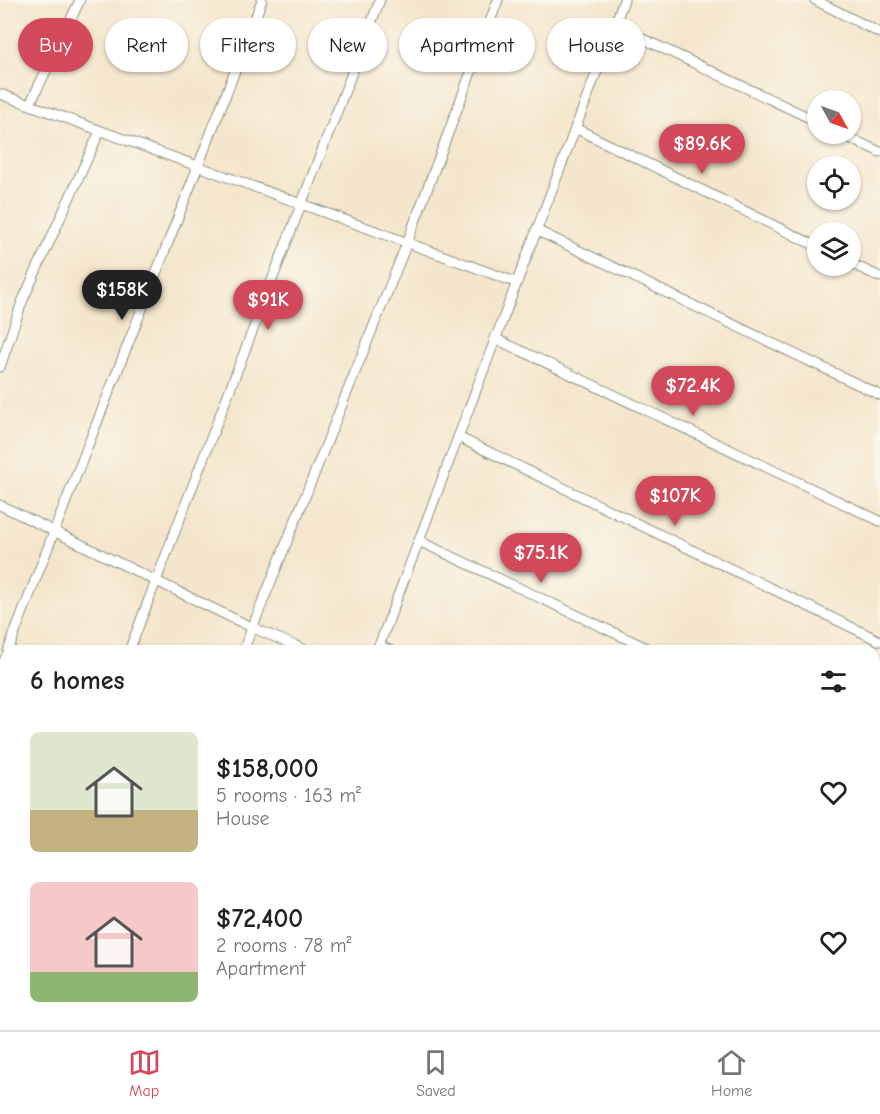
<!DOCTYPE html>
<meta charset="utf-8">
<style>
:root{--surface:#fff;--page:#f6f6f6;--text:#202124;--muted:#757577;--line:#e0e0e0;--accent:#d1495b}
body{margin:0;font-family:"Comic Neue",sans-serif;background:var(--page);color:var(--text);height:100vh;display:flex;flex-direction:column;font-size:22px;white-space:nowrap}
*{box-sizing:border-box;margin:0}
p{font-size:20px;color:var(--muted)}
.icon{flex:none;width:33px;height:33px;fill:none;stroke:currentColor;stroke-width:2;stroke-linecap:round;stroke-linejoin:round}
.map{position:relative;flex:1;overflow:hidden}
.drawer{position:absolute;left:0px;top:645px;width:880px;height:386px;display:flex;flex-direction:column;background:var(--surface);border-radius:18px 18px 0 0;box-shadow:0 2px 4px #0004}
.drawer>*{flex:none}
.top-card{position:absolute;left:18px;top:18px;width:844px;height:54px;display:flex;gap:12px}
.needle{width:39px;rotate:130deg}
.buttons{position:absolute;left:807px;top:90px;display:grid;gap:12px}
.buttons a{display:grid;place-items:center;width:54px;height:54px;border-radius:50%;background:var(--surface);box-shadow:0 2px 4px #0004;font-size:30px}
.price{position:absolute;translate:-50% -51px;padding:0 14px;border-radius:21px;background:var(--accent);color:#fff;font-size:20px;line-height:39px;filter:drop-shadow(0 2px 3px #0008)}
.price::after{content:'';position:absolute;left:50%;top:36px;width:18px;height:14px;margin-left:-9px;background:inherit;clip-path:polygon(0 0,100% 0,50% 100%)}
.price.on{background:#222;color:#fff}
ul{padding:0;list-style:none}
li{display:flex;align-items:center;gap:18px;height:150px;padding:0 30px}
li span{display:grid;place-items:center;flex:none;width:168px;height:120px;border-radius:9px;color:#555}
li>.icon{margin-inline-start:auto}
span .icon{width:72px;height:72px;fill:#fffc;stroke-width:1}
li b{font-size:26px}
h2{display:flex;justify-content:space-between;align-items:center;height:72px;padding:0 30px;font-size:26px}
.pill{padding:0 21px;border-radius:27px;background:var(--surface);box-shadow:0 2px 4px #0004;font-size:21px;line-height:54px}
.pill.on{background:var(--accent);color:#fff}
.tab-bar{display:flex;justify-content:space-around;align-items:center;height:84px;border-top:2px solid var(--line);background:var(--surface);font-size:16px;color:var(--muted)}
.tab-bar a{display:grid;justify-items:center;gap:3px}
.tab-bar .on{color:var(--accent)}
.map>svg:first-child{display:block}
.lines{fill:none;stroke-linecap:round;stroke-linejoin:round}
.minor-casing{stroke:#8a9280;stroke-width:11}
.minor{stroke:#fff;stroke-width:9}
</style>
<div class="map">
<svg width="880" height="1030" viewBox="0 0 880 1030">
<rect width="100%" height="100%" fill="#fbf7ec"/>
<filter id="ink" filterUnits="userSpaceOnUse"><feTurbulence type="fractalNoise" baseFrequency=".0167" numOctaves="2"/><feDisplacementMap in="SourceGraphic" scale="12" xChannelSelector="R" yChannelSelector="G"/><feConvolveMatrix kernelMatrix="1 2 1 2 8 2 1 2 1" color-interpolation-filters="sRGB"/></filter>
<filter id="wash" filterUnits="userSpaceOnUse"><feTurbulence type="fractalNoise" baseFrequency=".008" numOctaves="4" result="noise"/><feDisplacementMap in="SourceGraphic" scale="24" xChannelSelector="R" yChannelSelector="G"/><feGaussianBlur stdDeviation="1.35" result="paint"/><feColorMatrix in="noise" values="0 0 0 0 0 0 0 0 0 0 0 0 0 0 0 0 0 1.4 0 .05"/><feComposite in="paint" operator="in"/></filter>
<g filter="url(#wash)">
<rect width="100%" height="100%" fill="#f4e6cc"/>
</g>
<g filter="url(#ink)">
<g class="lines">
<defs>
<g id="minor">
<path d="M815 0 880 33"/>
<path d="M614 25 818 122"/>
<path d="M0 94 515 282"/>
<path d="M30 104 80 0"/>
<path d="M575 128 818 247"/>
<path d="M841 134 880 152"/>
<path d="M536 230 880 395"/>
<path d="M850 263 880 277"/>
<path d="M494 338 880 521"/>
<path d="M0 367 22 302 100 131"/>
<path d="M458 437 880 641"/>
<path d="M0 505 251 627 308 651"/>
<path d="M419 541 653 651"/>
<path d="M379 645 391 651"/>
<path d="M8 651C91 433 180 218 262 0"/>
<path d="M129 651 380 0"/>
<path d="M243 651 407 243 498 0"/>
<path d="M377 651 624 0"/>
<path d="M0 672 6 657"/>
<path d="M874 701 880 686"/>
<path d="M874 757 880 760"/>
<path d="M874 879 880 882"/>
<path d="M0 965 6 951"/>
<path d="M874 1006 880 1009"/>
<path d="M415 1024 426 1030"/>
<path d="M663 1024 675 1030"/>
<path d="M93 1030 95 1024"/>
<path d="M231 1030 234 1024"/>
<path d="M749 1030 751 1024"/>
</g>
</defs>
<use href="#minor" class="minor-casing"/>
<use href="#minor" class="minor"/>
</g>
</g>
</svg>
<div class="buttons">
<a><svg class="needle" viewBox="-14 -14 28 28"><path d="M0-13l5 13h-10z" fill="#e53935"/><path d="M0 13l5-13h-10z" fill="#757577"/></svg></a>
<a><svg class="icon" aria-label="locate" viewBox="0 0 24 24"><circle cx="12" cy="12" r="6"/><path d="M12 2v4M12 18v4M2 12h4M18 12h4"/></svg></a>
<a><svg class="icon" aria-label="layers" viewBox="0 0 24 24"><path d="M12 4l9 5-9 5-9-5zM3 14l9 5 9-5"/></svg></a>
</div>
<b class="price" style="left:702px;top:175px">$89.6K</b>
<b class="price on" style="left:122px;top:321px">$158K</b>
<b class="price" style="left:268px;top:331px">$91K</b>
<b class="price" style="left:693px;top:417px">$72.4K</b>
<b class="price" style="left:675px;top:527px">$107K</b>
<b class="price" style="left:541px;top:584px">$75.1K</b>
<div class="top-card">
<a class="pill on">Buy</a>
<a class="pill">Rent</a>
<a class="pill">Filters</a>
<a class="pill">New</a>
<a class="pill">Apartment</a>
<a class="pill">House</a>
</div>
<section class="drawer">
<h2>6 homes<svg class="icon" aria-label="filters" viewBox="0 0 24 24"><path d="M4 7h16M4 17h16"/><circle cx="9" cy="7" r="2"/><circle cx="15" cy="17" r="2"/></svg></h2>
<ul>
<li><span style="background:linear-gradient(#dfe7d0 65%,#c2b280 0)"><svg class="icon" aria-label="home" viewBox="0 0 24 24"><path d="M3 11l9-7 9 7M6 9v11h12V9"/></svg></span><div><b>$158,000</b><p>5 rooms · 163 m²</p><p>House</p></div><svg class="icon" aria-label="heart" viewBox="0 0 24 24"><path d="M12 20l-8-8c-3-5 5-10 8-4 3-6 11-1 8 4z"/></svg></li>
<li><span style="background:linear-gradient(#f6c9c9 75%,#8fb573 0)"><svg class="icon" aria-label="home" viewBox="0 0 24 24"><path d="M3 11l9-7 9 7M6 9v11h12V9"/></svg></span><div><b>$72,400</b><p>2 rooms · 78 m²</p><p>Apartment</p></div><svg class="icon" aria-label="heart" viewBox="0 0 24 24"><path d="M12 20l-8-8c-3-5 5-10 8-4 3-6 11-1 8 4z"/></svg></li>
</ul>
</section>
</div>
<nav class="tab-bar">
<a class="on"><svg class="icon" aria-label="map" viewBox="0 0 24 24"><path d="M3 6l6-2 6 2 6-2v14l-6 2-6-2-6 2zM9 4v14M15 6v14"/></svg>Map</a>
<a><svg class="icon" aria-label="saved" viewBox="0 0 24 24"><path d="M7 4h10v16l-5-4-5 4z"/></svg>Saved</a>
<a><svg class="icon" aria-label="home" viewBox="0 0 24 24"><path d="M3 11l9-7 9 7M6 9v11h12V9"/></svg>Home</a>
</nav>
